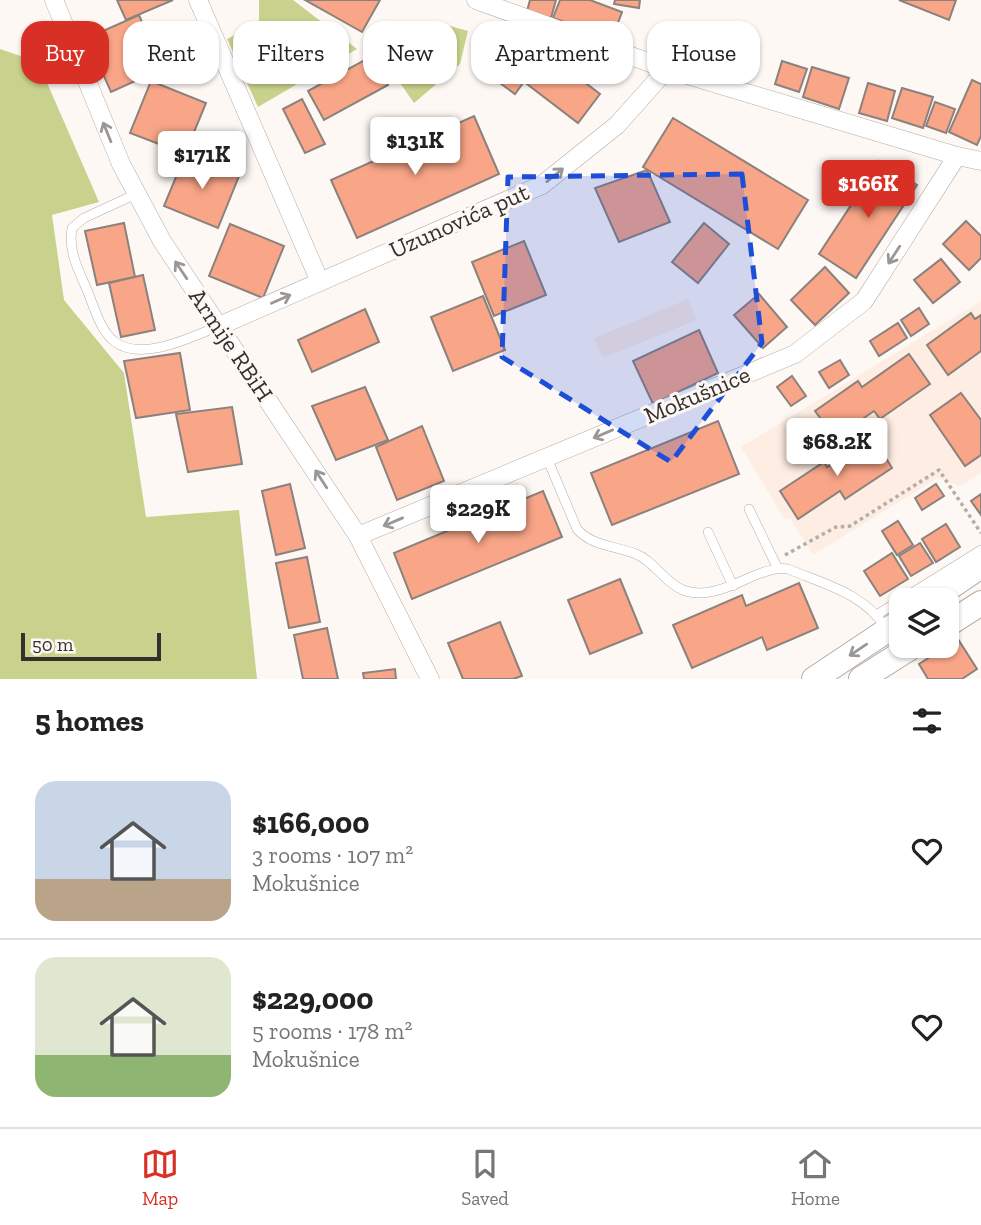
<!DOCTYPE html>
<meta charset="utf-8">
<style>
:root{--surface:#fff;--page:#f6f6f6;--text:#222;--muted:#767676;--line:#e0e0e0;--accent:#d93025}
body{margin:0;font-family:"Zilla Slab",serif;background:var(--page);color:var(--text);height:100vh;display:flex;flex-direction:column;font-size:26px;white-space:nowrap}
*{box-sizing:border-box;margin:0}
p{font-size:23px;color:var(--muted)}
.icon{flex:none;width:38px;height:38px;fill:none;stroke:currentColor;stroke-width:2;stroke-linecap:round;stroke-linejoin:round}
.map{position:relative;height:679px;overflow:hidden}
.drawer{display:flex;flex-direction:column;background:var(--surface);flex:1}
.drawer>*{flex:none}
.banner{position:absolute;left:21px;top:21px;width:940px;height:63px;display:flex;gap:14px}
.controls{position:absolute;left:889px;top:588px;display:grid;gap:14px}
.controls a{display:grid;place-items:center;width:70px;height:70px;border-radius:14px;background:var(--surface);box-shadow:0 2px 5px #0004;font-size:35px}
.scale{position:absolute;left:21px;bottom:18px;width:140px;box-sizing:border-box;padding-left:7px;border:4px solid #34302d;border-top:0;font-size:19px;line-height:24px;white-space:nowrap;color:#34302d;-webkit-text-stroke:5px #fef8f4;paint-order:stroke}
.price{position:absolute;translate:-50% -60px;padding:0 16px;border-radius:7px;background:#fff;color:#222;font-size:23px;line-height:46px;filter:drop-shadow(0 2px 4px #0008)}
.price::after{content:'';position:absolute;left:50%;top:42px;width:21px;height:16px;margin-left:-10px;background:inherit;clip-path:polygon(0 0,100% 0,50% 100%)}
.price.current{background:var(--accent);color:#fff}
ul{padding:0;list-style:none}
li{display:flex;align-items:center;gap:21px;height:175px;padding:0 35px}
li+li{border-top:2px solid var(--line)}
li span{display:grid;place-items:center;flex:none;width:196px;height:140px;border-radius:21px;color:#555}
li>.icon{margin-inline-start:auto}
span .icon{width:84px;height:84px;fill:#fffc;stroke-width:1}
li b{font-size:30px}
h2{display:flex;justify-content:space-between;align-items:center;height:84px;padding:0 35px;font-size:30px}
.chip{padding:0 24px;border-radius:21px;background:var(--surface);box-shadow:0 2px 5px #0004;font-size:24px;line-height:63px}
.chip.current{background:var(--accent);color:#fff}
.tabs{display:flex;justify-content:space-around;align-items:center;height:98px;border-top:2px solid var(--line);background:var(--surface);font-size:19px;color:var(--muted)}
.tabs a{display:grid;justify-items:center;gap:4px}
.tabs .current{color:var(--accent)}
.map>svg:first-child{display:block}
.built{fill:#feede2}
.green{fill:#c8d28c}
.building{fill:#f9a587;stroke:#8b817d;stroke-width:2}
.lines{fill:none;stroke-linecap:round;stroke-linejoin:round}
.lane-casing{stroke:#b5aba6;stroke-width:10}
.street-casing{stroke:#b5aba6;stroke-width:19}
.secondary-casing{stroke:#b5aba6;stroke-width:26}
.path{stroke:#b3aeaa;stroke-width:3.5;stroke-dasharray:3.5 3.5;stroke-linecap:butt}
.lane{stroke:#fff;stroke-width:9}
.street{stroke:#fff;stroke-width:18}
.secondary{stroke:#fff;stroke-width:24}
.oneway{stroke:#9a9896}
.marked{fill:#1d4ed8;fill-opacity:0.2;stroke:#1d4ed8;stroke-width:5;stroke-dasharray:14 9;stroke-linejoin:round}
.labels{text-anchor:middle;stroke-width:6;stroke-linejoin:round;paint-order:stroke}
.street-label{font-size:24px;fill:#34302d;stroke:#fef8f4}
</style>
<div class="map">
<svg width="981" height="679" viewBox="0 0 981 679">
<rect width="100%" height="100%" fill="#fef8f4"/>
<g class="built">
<path d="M688 299 697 320 603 358 594 338Z"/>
<path d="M981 301V472L961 486 938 478 813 555 790 518 785 520 741 447Z"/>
</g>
<g class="green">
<path d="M259 0H293L357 49 258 107 227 39 259 23Z"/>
<path d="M450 26 468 31 460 64 414 103 396 77 428 51Z"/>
<path d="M0 49 38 62 99 202 52 215 64 300 124 373 146 517 239 510 257 679H0Z"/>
</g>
<g class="building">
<path d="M117 0H173L126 20Z"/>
<path d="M305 0H380L362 32Z"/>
<path d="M530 0H556L551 18 527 11Z"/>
<path d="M560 0H590L622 12 612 39 553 18Z"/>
<path d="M615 0H640L639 8 614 4Z"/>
<path d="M899 0H956L949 20Z"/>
<path d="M139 15 162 69 111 92 87 38Z"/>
<path d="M506 31 542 57 515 94 479 68Z"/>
<path d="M722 36 755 46 744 81 711 72Z"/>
<path d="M549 55 600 94 578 123 527 84Z"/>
<path d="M372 56 388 85 324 120 308 91Z"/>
<path d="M782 61 807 69 799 92 775 84Z"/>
<path d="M812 67 849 78 839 109 803 97Z"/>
<path d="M972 80 981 84V136L977 145 949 132Z"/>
<path d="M151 81 206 103 185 154 130 133Z"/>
<path d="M868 83 895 91 887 121 859 113Z"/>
<path d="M902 88 933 97 923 128 892 118Z"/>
<path d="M302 99 325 144 305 153 283 109Z"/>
<path d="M935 102 955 109 946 133 926 126Z"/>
<path d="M474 116 499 174 357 238 331 180Z"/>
<path d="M673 118 808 200 778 249 643 167Z"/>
<path d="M185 155 239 176 218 228 164 206Z"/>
<path d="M880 161 917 185 856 278 819 254Z"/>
<path d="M647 170 670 222 619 242 595 188Z"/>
<path d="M966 221 981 236V258L969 270 943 244Z"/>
<path d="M124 223 135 277 97 285 85 231Z"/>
<path d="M704 223 729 244 698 283 672 262Z"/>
<path d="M230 224 284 246 263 298 209 276Z"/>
<path d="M524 241 546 295 494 316 472 262Z"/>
<path d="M941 259 960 282 933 303 914 280Z"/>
<path d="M825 267 849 293 815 325 791 300Z"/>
<path d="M143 275 155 330 121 337 109 283Z"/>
<path d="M759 294 787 327 763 348 734 315Z"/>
<path d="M483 296 505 350 453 371 431 317Z"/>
<path d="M919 308 929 324 911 336 901 320Z"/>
<path d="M365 309 379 342 312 372 298 340Z"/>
<path d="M971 313 975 319 981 315V351L948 375 927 345Z"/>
<path d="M898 323 907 338 879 356 870 341Z"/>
<path d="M699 330 718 373 653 404 633 361Z"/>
<path d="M180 353 190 410 136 418 124 361Z"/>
<path d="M909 354 930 384 880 419 874 411 835 438 815 411 858 381 862 387Z"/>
<path d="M840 360 849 375 829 388 819 372Z"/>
<path d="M792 376 806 396 791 406 777 387Z"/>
<path d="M365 387 388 440 336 460 312 406Z"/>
<path d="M961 393 981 420V455L965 466 930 415Z"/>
<path d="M232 407 242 464 188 472 176 414Z"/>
<path d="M718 421 739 474 612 525 591 473Z"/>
<path d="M422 426 444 481 397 500 376 447Z"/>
<path d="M873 437 892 468 845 499 840 491 798 519 780 491 824 462 827 467Z"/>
<path d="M290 484 305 548 276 555 262 491Z"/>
<path d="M936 484 944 496 922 510 915 498Z"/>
<path d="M543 491 562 537 412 599 394 553Z"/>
<path d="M981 494V515L971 501Z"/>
<path d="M898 521 913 545 897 555 882 531Z"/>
<path d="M946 524 960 547 936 562 922 539Z"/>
<path d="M920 543 933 563 911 576 899 556Z"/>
<path d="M892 553 908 579 880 596 864 571Z"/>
<path d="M307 557 320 622 289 628 276 563Z"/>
<path d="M620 579 642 633 590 654 568 600Z"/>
<path d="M799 583 818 628 767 650 762 637 692 668 673 625 742 595 746 606Z"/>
<path d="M500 622 522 676 513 679H463L448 643Z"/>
<path d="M327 628 338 679H303L294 635Z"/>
<path d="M958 639 977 669 962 679H928L919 664Z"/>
<path d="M395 669 396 679H364L363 673Z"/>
</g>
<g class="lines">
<defs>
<g id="lane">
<path d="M136 194 84 218 72 228C68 251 78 269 87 290 94 306 100 331 115 342 142 362 192 337 219 326"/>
<path d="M547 458 577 529C591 546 616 546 636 554 654 561 665 583 683 590 720 604 757 564 788 569 824 584 866 594 886 629"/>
<path d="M749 509 777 567"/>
<path d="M708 532 733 586"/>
<path d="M878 614 981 550"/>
</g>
<g id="street">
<path d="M54 0 121 164 162 241 358 536 430 679"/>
<path d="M198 0 320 282"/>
<path d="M476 0 667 69 957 156 981 161"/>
<path d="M219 326 542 185 617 125 667 69"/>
<path d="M358 536 795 354 864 301 957 156"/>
</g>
<g id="secondary">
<path d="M931 600 981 566"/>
<path d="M947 625 981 603"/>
<path d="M814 679 901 621"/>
<path d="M861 679 913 646"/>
</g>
</defs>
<use href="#lane" class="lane-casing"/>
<use href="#street" class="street-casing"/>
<use href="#secondary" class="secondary-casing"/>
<path class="path" d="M785 555 836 527 850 526 939 470 981 533"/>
<use href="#lane" class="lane"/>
<use href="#street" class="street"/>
<use href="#secondary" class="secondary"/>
</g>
<defs><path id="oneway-shaft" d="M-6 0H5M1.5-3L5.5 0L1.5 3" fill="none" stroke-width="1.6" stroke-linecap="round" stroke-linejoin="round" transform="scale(1.75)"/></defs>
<g class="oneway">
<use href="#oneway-shaft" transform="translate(107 132) rotate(-112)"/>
<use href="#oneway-shaft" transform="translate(555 175) rotate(-39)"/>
<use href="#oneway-shaft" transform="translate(894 255) rotate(123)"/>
<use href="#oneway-shaft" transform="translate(181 270) rotate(-124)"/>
<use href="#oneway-shaft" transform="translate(281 299) rotate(-24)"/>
<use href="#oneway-shaft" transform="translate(603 434) rotate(157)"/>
<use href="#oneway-shaft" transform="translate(321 479) rotate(-123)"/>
<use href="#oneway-shaft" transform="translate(393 522) rotate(157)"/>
<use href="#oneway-shaft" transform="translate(858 650) rotate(146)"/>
</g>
<path class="marked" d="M742 174 762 343 671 462 502 357 508 177Z"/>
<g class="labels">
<g class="street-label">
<text transform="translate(459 221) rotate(-24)" y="8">Uzunovića put</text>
<text transform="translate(231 345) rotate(56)" y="8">Armije RBiH</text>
<text transform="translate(697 395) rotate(-23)" y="8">Mokušnice</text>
</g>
</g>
</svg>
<div class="controls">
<a><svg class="icon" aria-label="layers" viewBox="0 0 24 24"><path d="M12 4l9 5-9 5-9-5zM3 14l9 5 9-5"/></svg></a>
</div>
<div class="scale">50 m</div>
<b class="price" style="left:415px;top:177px">$131K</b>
<b class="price" style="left:202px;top:191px">$171K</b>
<b class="price current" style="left:868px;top:220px">$166K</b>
<b class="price" style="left:837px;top:478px">$68.2K</b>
<b class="price" style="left:478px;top:545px">$229K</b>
<div class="banner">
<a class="chip current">Buy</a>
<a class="chip">Rent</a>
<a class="chip">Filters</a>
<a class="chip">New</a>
<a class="chip">Apartment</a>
<a class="chip">House</a>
</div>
</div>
<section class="drawer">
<h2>5 homes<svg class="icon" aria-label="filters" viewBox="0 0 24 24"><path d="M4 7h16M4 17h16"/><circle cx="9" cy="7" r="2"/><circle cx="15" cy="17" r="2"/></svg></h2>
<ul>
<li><span style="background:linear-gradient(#c9d6e8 70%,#b9a48a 0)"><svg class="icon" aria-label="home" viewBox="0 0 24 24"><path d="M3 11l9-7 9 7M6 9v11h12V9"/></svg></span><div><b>$166,000</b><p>3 rooms · 107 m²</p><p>Mokušnice</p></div><svg class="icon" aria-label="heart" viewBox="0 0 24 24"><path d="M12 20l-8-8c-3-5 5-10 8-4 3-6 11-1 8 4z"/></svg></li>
<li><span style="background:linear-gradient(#dfe7d0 70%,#8fb573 0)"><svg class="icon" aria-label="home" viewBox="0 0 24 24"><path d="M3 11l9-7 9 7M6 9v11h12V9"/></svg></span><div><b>$229,000</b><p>5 rooms · 178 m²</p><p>Mokušnice</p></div><svg class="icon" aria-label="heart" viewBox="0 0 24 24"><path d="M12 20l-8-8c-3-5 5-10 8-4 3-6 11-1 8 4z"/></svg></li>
</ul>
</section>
<nav class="tabs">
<a class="current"><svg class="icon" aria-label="map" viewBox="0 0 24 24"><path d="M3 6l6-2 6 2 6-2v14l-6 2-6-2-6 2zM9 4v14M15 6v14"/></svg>Map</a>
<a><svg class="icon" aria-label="saved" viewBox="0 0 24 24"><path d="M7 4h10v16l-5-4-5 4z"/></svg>Saved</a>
<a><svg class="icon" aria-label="home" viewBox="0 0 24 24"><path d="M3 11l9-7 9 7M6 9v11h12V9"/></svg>Home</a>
</nav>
